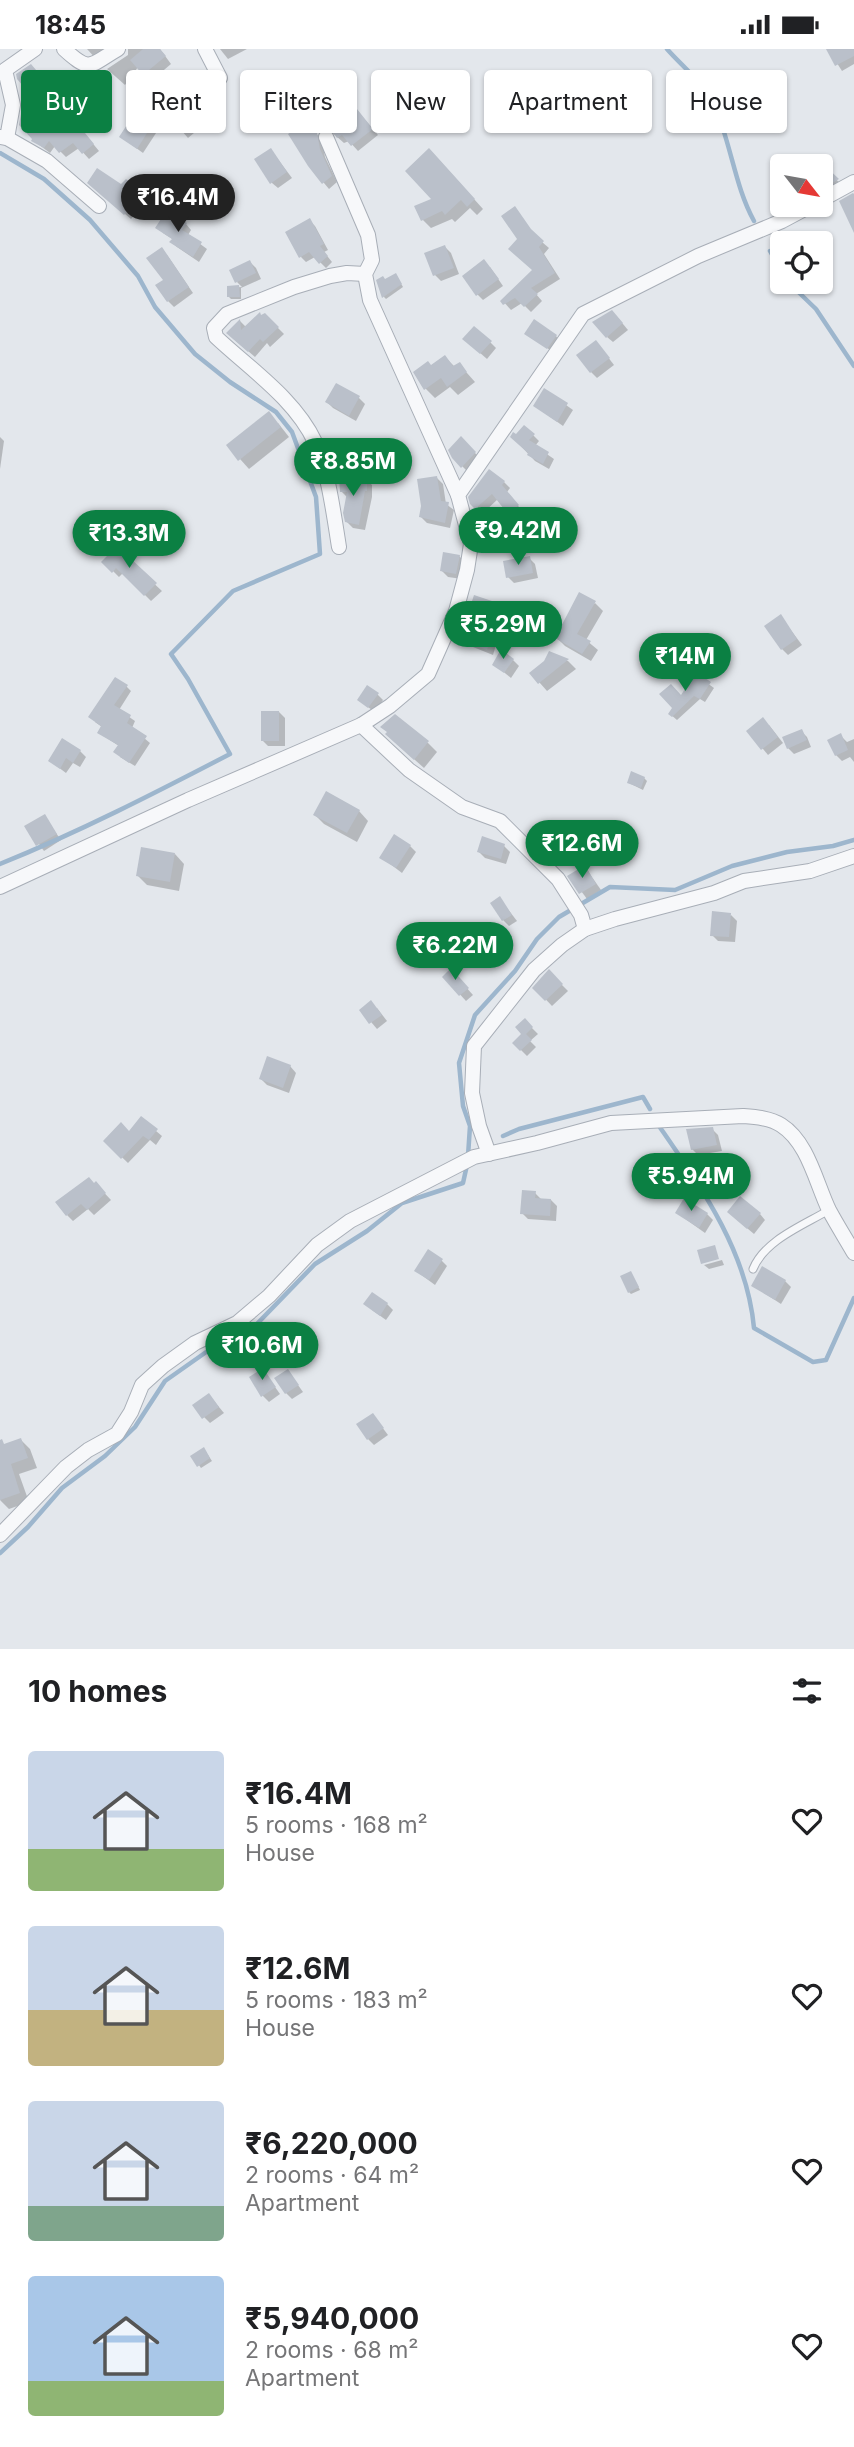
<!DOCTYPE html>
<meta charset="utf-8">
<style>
:root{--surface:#fff;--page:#f2f2f2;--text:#202124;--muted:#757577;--accent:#0b8043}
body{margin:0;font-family:Inter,sans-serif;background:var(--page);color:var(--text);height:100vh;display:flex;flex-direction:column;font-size:26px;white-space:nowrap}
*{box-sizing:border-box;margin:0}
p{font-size:23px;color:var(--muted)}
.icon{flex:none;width:38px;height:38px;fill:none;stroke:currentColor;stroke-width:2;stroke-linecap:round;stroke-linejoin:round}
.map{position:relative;height:1600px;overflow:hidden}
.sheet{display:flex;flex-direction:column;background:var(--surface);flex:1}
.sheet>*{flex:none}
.banner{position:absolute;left:21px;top:21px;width:812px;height:63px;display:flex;gap:14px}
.needle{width:46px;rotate:121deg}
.buttons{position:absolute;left:770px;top:105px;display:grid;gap:14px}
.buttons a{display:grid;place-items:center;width:63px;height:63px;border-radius:7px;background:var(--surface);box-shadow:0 2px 5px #0004;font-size:35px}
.price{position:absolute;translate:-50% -60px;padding:0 16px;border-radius:24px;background:var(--accent);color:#fff;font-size:23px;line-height:46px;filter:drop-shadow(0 2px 4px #0008)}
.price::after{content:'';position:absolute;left:50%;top:42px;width:21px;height:16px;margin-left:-10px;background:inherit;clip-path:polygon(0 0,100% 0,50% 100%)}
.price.selected{background:#222;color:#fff}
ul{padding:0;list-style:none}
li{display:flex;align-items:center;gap:21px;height:175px;padding:0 28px}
li span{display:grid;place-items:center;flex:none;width:196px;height:140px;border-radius:7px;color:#555}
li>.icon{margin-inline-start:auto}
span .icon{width:84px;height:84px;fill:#fffc;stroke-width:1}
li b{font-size:30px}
h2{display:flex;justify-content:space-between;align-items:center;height:84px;padding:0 28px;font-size:30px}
.pill{padding:0 24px;border-radius:7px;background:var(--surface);box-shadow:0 2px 5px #0004;font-size:24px;line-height:63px}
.pill.selected{background:var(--accent);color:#fff}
.status{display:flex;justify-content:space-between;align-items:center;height:49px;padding:0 35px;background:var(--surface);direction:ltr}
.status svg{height:19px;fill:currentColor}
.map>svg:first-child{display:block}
.shadow{fill:#0003}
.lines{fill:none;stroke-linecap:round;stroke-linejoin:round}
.stream{stroke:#9db6cd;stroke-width:4.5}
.building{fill:#bac0ca}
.service-casing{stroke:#a8aeb7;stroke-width:9}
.minor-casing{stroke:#a8aeb7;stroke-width:16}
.service{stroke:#f7f8fa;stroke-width:7}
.minor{stroke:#f7f8fa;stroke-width:14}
</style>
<div class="status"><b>18:45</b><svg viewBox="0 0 49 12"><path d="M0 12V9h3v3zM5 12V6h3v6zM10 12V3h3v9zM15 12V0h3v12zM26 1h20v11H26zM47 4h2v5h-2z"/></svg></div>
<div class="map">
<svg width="854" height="1600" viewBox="0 0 854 1600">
<rect width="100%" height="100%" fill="#e3e7ec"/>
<g class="shadow">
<path d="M87 0H117L97 11Z"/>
<path d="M128 0H160L171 15 151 32 138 18 125 36 107 20 128 6Z"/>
<path d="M220 0H247L228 10Z"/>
<path d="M828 0H854V15L842 22Z"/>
<path d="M53 29 74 44 67 55 53 46 99 102 89 110 79 99 66 108 55 97 50 104 34 92 48 36Z"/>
<path d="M760 34 777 56 767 62 761 57Z"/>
<path d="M185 59 201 78 188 89 167 65Z"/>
<path d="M359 64 378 86 358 102 349 92 344 94 327 79Z"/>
<path d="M153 75 158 81 143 104 121 88Z"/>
<path d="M309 75 322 92 325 108 337 133 329 140 309 116Z"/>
<path d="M271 101 292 129 278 139 272 134Z"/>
<path d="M438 110 483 160 477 166 470 159 455 173 452 170 431 179 422 170 433 150Z"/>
<path d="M816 111 843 137 834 142 821 128V117H810Z"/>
<path d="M126 132 147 153 131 170 95 140 121 137Z"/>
<path d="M309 171 315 177 328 201 324 203 332 213 326 219 315 208 306 213 301 208Z"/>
<path d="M186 175 191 181 188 186 207 200 199 213 177 198 171 193 174 191 163 184Z"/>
<path d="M535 187 549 199 544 205 560 230 536 245 542 252 531 263 522 254 511 261 503 252 534 221Z"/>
<path d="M445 198 451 204 459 225 441 232 435 226 426 205Z"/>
<path d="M167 206 193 244 174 258 168 252 165 231Z"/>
<path d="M250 213 256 219 261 230 241 239V250H231L229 248 228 239 242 238 237 233Z"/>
<path d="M490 218 503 237 483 251 477 245Z"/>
<path d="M396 226 403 238 386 250 384 248 386 232Z"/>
<path d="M265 266 284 285 270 298 267 294 255 308 234 290 240 272 246 278Z"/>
<path d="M618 269 628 281 613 293 607 288Z"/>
<path d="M529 287H556L558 290 550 301Z"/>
<path d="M490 293 496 299 487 310 471 296Z"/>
<path d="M601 299 614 316 597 329 591 323Z"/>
<path d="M445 308 455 318 459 315 475 333 458 346 450 338 435 349 426 340 416 324 432 318Z"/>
<path d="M336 336 359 349 365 355 356 372 333 359 327 353Z"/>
<path d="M545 341 573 361 563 377 535 357Z"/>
<path d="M278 374 289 388 249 420 240 410Z"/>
<path d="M533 386 539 392 535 397 554 410 549 420 535 412 518 394Z"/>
<path d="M0 388 4 392 0 420Z"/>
<path d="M461 390 481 410 468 423 453 408Z"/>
<path d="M437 429 443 435 446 455 454 461 450 479 427 474 421 468Z"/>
<path d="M366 430 372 436V448L365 481 353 479 346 472 348 449 341 442Z"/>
<path d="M504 433 510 439 507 443 523 463 515 470 498 450 482 465 471 448Z"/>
<path d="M117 500 162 542 151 552 123 524 119 528 104 513Z"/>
<path d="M459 507 465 513 462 530 448 528 442 522Z"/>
<path d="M529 509 535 515 538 529 514 534 508 528Z"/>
<path d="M595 554 603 562 586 591 598 601 591 612 565 597 557 589Z"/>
<path d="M500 556 506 562 493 606 463 594 457 588 467 573Z"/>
<path d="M538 565 541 567 535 577 524 571Z"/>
<path d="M781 568 802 596 788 606 782 600Z"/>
<path d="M550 605 568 612 576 620 547 642 532 625 545 614Z"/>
<path d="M513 611 519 617 511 629 494 615Z"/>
<path d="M696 626 714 639 705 653 700 650 677 671 670 665Z"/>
<path d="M126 637 131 642 119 661 135 672 132 679 150 694 135 717 120 708 119 697 99 684 102 678 95 673Z"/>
<path d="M377 645 383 651 375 663 365 656Z"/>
<path d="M279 663 285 669V697H268L262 691Z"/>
<path d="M769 676 783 694 768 706 748 682Z"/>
<path d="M801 682 807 688 811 698 794 705 788 699Z"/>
<path d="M840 686 847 693 854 690V713L850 708 842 712 836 706Z"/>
<path d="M428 694 437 703 424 719 397 695Z"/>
<path d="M80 702 86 708 80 718 73 714 66 724 50 712Z"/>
<path d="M644 729 647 732 643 741 629 734Z"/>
<path d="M359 762 368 772 357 793 324 775 315 766Z"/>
<path d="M44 767 61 791 44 802 27 778Z"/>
<path d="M547 783 570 800 561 813 539 795Z"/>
<path d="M410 797 416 803 402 824 381 808Z"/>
<path d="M504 797 510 803 506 815 485 809 479 803Z"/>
<path d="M175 805 184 815 179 842 147 836 138 827Z"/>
<path d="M585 818 601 841 587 850 570 827Z"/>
<path d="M500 850 517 872 509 877 503 871Z"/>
<path d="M731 866 737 872 735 893 718 892 712 886Z"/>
<path d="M549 923 568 942 552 957 535 939Z"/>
<path d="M444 928H457L473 946 466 952Z"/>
<path d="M377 959 387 972 377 980 361 961Z"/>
<path d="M525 972 538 985 530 992 536 998 527 1007 514 994 524 985Z"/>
<path d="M290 1017 296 1024 289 1044 267 1036 261 1030Z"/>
<path d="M712 1080 718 1086 722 1102 698 1106 692 1100Z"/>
<path d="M156 1082 162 1087 156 1096 150 1091 128 1114 105 1092 130 1084Z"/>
<path d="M96 1135 111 1151 94 1166 88 1160 73 1172 67 1166Z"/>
<path d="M535 1144 541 1150 551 1151 557 1157 556 1172 528 1170 522 1164Z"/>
<path d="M677 1164 707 1165 713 1171 705 1184Z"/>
<path d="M760 1165 765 1171 754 1185 735 1169Z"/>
<path d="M441 1211 447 1217 435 1236 416 1222Z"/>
<path d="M722 1211 724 1216 709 1220 704 1216Z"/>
<path d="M631 1224 640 1241 631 1245 629 1243Z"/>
<path d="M785 1232 791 1238 781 1255 753 1237Z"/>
<path d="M387 1255 393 1261 386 1271 372 1261Z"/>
<path d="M263 1321 280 1345 269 1353 263 1347Z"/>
<path d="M288 1322 303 1343 292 1350 286 1344Z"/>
<path d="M209 1346 224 1364 210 1374 204 1368Z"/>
<path d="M373 1366 388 1386 374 1396 368 1390Z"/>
<path d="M21 1391 30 1400 37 1419 19 1425 29 1453 9 1460 0 1451V1398Z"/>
<path d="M206 1403 212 1412 201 1419 193 1408Z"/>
</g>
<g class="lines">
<g class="stream">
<path d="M667 0C680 15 700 31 710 49 731 88 733 134 754 172"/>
<path d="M0 104 44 130 90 171 138 227 155 258 195 305 230 333 276 363 292 383 316 448 320 505 233 542 171 605 188 630 230 705C155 744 79 783 0 815"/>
<path d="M770 202 782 223"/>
<path d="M788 233 816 260 854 317"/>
<path d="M659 1077C701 1138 747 1202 754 1279L813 1313 826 1311 854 1249"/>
<path d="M503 1087 519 1080 643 1048 650 1060"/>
<path d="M468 1107 470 1077 463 1057 459 1014 475 966 515 922 537 890 559 868 610 838 675 841 732 817 787 803 833 797 854 791"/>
<path d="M0 1504 28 1478 62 1439 105 1407 135 1378 165 1332 219 1294 255 1277 315 1215 367 1182 402 1154 463 1134 467 1116"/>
</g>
</g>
<g class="building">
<path d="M143 0H160L166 7 143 26 130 11Z"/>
<path d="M826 0H854V7L835 17Z"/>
<path d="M31 15 47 34 52 26 69 37 61 50 53 45 94 95 82 105 73 94 59 104 49 92 44 99 31 92 32 90 19 76 21 65 35 51 17 30 16 25Z"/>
<path d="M761 32 772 49 760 58 748 40Z"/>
<path d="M180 51 196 71 181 84 164 65Z"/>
<path d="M353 55 373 80 351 97 342 86 337 89 332 81 324 79Z"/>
<path d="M136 62 154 73 137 100 119 88Z"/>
<path d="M309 72 317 84 320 100 332 127 322 135 308 117 288 85Z"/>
<path d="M271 99 287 123 270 135 254 110Z"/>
<path d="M429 99 475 150 467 158 461 151 445 166 442 162 421 172 414 157 431 150 405 122Z"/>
<path d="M821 113 839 130 827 137 821 130Z"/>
<path d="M97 119 121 135 126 130 143 146 124 166 87 134Z"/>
<path d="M853 144 854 145V184L839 152Z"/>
<path d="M515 157 531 180 544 192 539 198 555 224 531 239 538 245 524 258 515 249 503 256 500 252 532 221 508 200 517 190 501 167Z"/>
<path d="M167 161 187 174 182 181 202 193 193 208 169 193 172 190 155 179Z"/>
<path d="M310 169 324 195 320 197 328 207 319 215 309 203 299 209 285 183Z"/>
<path d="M445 196 454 219 433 227 424 204Z"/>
<path d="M162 198 189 238 167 253 155 236 163 231 146 209Z"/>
<path d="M484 210 499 230 476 247 462 227Z"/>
<path d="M250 211 256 224 235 234 229 221Z"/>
<path d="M396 224 402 235 382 249 376 231 383 227 385 230Z"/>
<path d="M239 236 240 248H227V237Z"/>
<path d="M612 261 623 274 606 289 592 273Z"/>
<path d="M260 263 261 266 265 264 279 278 263 293 260 290 248 303 226 284 240 270 241 281Z"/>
<path d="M534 270 557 286 547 300 524 285Z"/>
<path d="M474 277 492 292 480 305 462 290Z"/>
<path d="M596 291 610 309 590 324 576 306Z"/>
<path d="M445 306 453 317 460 313 467 323 447 338 441 329 424 341 413 323 428 312 431 316Z"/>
<path d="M336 334 360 347 349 367 325 353Z"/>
<path d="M544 339 568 354 557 373 533 357Z"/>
<path d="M269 362 281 378 238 412 226 396Z"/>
<path d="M524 376 535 385 529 391 549 403 543 415 527 406 528 404 510 388 513 383 516 385Z"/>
<path d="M461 387 476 403 461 419 452 409 448 401Z"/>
<path d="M489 420 505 432 502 436 519 456 508 465 492 445 475 460 470 455 468 448Z"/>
<path d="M437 427 441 452 449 453 445 474 419 468 421 457 417 430Z"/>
<path d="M367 428V442H365L359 476 345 473 343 464 347 443H340L339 429Z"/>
<path d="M117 497 157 534 144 547 116 519 112 524 101 513Z"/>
<path d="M443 503 460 506 456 525 440 522Z"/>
<path d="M530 507 533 524 506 529 503 512Z"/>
<path d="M579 543 596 552 577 585 591 592 582 605 555 589Z"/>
<path d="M474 546 501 555 487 601 455 589 463 569 466 570Z"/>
<path d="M526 556 539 563 532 576 519 568Z"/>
<path d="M781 565 797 590 781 601 764 577Z"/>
<path d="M501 600 514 610 504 624 492 616Z"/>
<path d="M549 602 569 610 538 635 529 624 544 612Z"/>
<path d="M696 623 711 633 700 650 694 647 672 668 668 665 672 659 659 645 671 635 681 646Z"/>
<path d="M115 628 128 636 114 656 131 666 127 674 147 687 129 714 113 703 118 696 97 684 101 677 88 668Z"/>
<path d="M367 636 379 644 368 659 357 651Z"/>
<rect x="261" y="662" width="18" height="30"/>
<path d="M395 665 429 692 414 711 385 685 387 683 380 678Z"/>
<path d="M763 668 778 688 761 701 746 682Z"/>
<path d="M802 680 807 691 787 700 782 688Z"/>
<path d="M841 684 848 701 835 707 827 691Z"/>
<path d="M62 689 81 701 73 714 66 709 60 720 48 712Z"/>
<path d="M631 722 645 728 641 739 627 734Z"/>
<path d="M326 742 360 761 347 784 313 766Z"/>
<path d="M45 765 57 785 36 797 24 777Z"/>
<path d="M547 780 565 793 555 808 537 795Z"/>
<path d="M394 785 411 796 396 819 379 809Z"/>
<path d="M482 787 505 795 501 810 477 803Z"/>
<path d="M141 798 175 804 170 833 136 827Z"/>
<path d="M585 816 596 835 579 845 567 827Z"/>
<path d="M500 847 512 866 502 872 490 854Z"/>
<path d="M712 862 731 864 729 888 710 887Z"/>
<path d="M451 919 469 939 459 947 442 928Z"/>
<path d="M549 920 563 935 545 952 532 939Z"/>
<path d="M371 951 382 966 369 975 359 961Z"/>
<path d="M525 969 533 978 526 985 532 991 520 1002 512 994 521 985 515 978Z"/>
<path d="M267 1007 291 1016 283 1039 259 1030Z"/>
<path d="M141 1067 158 1080 149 1091 143 1087 121 1110 103 1092 121 1073 129 1082Z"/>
<path d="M713 1078 717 1096 691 1101 686 1080Z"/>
<path d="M89 1128 94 1134 96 1132 106 1144 87 1161 81 1155 66 1167 55 1153Z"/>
<path d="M522 1141 536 1142 535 1149 551 1150 550 1167 520 1165Z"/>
<path d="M740 1147 761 1164 747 1180 727 1163Z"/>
<path d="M684 1149 708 1164 699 1179 675 1164Z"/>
<path d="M715 1196 719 1210 701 1215 697 1201Z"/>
<path d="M428 1200 443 1210 429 1231 414 1222Z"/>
<path d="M762 1217 786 1231 775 1251 751 1237Z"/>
<path d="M631 1222 639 1238 628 1244 620 1227Z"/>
<path d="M372 1243 388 1254 380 1267 363 1255Z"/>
<path d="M263 1319 276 1338 261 1348 249 1328Z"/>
<path d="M288 1320 299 1336 285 1345 274 1329Z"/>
<path d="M209 1344 219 1358 202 1370 192 1356Z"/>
<path d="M373 1364 384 1379 367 1391 356 1375Z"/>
<path d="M21 1389 28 1409 11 1415 20 1444 0 1451V1391L2 1390 4 1395Z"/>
<path d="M204 1398 210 1409 197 1418 190 1407Z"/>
</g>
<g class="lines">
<defs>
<path id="service" d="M753 1220C765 1191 802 1177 829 1161"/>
<g id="minor">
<path d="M64 0C91 25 90 16 118 0"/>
<path d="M205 0 220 29"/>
<path d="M0 88 7 89 47 112 99 157"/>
<path d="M326 88 368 186 372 211 365 225 370 251 458 446"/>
<path d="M7 89 13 56 5 21 35 0"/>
<path d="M821 151 854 133"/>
<path d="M339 498C334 467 328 420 315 393 295 350 250 320 216 288L214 279 227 265 294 238 330 227 347 224 365 225"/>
<path d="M361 676 409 721 462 758 500 772 558 830 581 866 585 880"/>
<path d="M0 838 188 751 361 676 390 657 428 625 456 562 467 521 471 495 458 446 583 265 698 207 782 172 812 156"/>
<path d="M489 1105 479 1077 472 1044 474 997 534 921 562 896 585 880 615 870 714 844 744 832 810 822 854 807"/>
<path d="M0 1486 66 1418 88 1401 117 1385 131 1363 142 1336 163 1317 195 1294 237 1274 269 1247 317 1196 350 1172 474 1108 537 1094 611 1074 743 1067C756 1068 770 1069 781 1076 808 1093 816 1134 829 1161 837 1176 846 1190 854 1204"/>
</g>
</defs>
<use href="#service" class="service-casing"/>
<use href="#minor" class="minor-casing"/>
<use href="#service" class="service"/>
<use href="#minor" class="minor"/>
</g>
</svg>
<div class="buttons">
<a><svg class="needle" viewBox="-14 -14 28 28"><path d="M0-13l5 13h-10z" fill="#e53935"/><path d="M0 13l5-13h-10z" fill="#757577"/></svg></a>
<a><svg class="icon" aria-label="locate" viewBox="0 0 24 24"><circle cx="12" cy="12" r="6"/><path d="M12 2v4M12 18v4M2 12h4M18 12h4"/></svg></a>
</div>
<b class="price selected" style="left:178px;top:185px">₹16.4M</b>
<b class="price" style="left:353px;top:449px">₹8.85M</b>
<b class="price" style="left:518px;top:518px">₹9.42M</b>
<b class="price" style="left:129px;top:521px">₹13.3M</b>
<b class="price" style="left:503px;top:612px">₹5.29M</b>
<b class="price" style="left:685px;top:644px">₹14M</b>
<b class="price" style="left:582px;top:831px">₹12.6M</b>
<b class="price" style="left:455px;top:933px">₹6.22M</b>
<b class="price" style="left:691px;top:1164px">₹5.94M</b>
<b class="price" style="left:262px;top:1333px">₹10.6M</b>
<div class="banner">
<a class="pill selected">Buy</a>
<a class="pill">Rent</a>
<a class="pill">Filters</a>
<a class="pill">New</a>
<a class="pill">Apartment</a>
<a class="pill">House</a>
</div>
</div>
<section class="sheet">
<h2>10 homes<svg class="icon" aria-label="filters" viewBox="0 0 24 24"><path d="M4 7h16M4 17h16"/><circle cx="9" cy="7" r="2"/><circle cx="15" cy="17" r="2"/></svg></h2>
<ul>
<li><span style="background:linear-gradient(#c9d6e8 70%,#8fb573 0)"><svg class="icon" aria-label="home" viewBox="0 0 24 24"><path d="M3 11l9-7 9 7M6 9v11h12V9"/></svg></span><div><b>₹16.4M</b><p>5 rooms · 168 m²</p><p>House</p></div><svg class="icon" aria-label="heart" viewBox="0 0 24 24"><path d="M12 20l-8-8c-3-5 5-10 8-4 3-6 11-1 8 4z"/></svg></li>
<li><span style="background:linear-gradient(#c9d6e8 60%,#c2b280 0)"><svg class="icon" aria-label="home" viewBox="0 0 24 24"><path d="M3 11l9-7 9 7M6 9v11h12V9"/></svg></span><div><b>₹12.6M</b><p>5 rooms · 183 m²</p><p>House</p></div><svg class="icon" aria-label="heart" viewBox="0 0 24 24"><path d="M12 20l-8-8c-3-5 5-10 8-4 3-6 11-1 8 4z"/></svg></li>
<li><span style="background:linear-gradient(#c9d6e8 75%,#7fa58c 0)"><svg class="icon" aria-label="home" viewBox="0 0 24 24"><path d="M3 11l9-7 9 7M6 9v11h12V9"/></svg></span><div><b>₹6,220,000</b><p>2 rooms · 64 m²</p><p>Apartment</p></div><svg class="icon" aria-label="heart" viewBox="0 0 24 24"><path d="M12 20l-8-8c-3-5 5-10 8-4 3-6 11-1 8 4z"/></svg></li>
<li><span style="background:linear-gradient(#a9c7e8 75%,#8fb573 0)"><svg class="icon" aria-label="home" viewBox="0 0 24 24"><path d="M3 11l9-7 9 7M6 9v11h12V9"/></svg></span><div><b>₹5,940,000</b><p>2 rooms · 68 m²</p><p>Apartment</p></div><svg class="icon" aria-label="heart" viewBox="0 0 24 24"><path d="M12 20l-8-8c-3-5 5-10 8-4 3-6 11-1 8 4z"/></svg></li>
</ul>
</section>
